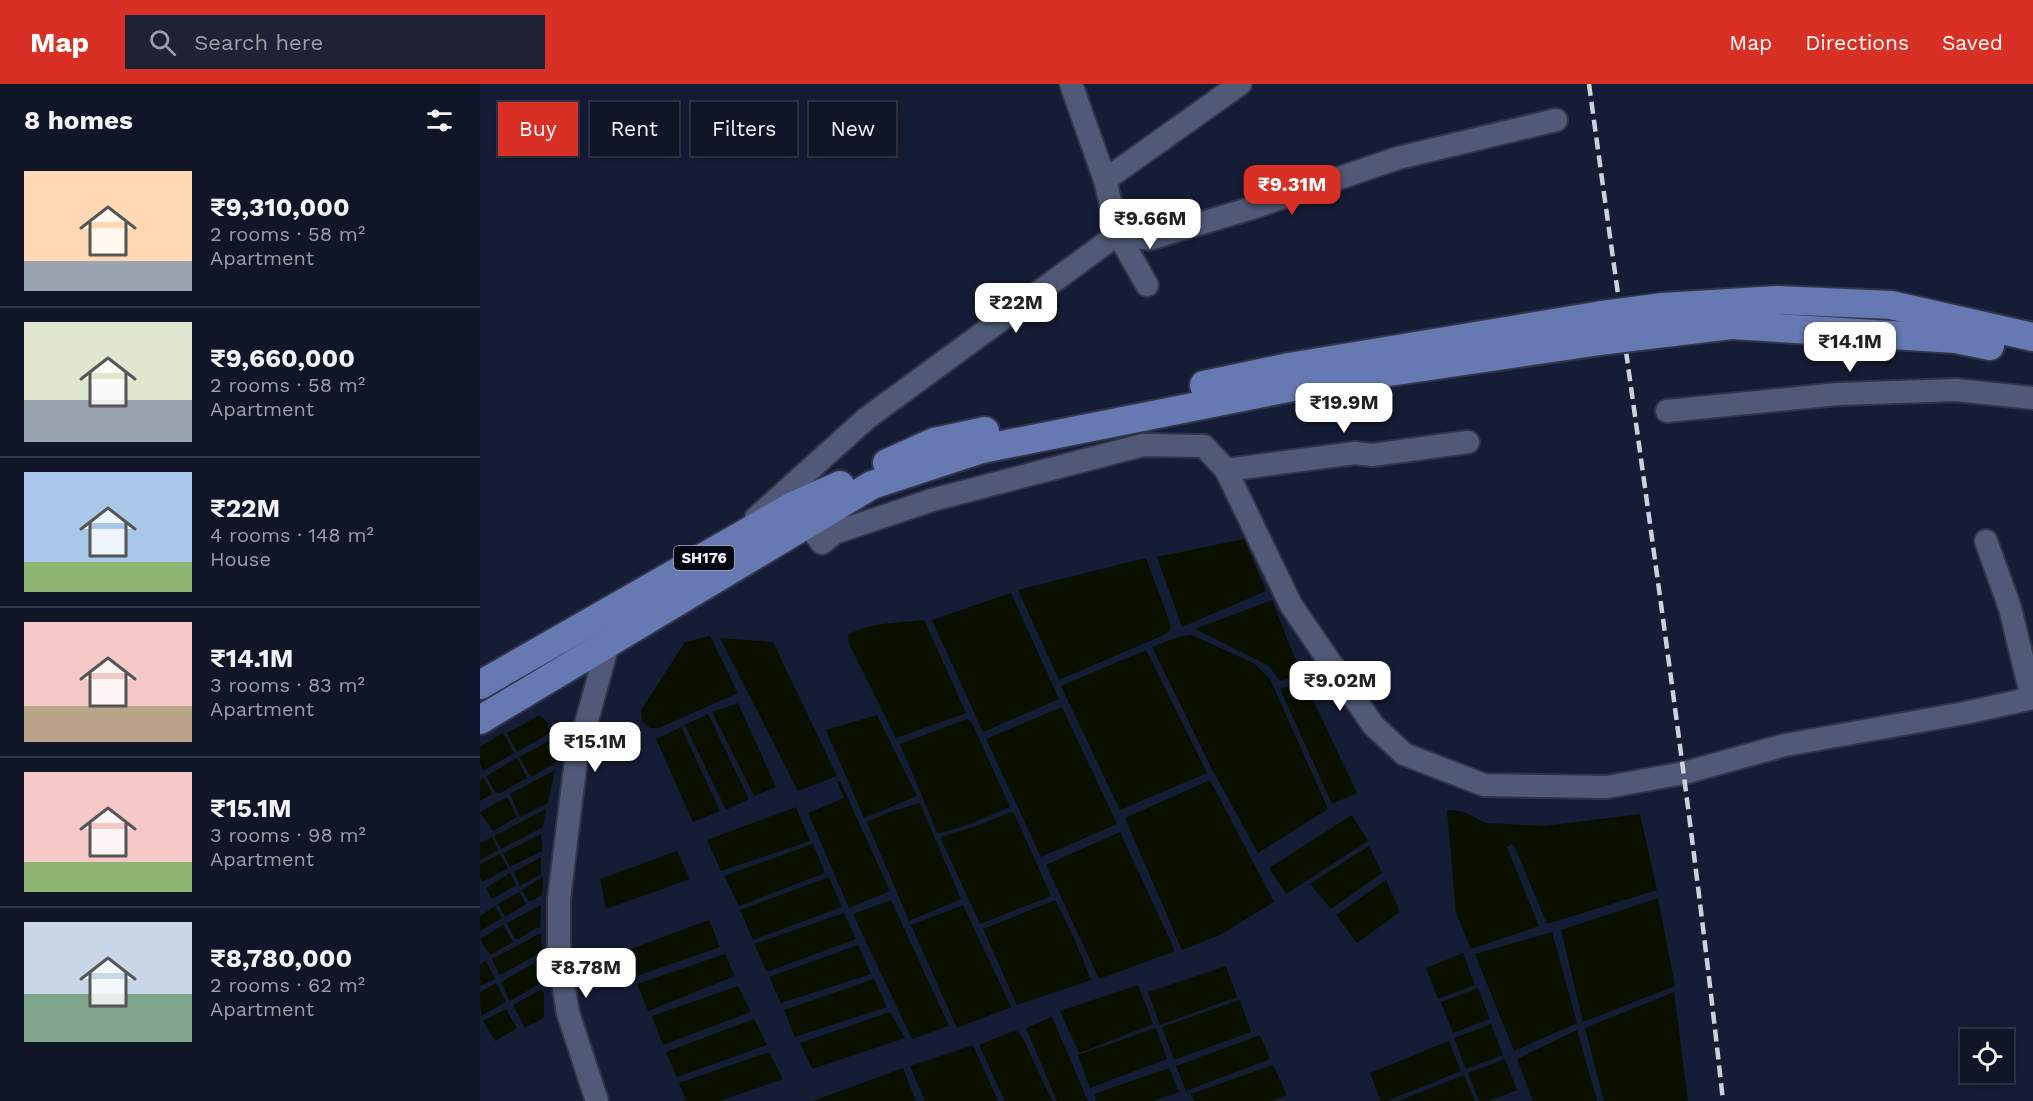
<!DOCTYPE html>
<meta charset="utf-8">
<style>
:root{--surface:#101528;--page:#1e2234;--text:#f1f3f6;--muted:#9c9fa8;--line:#303445;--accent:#d93025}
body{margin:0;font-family:"Work Sans",sans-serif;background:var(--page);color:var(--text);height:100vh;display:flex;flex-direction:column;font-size:22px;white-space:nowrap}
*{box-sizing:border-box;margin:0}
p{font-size:20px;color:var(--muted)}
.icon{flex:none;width:33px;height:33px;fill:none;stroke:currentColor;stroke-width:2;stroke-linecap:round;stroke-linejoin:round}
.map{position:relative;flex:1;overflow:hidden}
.panel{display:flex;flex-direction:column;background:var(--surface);width:480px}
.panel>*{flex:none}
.top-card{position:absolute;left:18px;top:18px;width:570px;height:54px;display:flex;gap:12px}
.tools{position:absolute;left:1480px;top:945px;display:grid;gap:12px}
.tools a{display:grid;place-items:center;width:54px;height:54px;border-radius:0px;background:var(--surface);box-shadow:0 3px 15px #0003,0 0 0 2px var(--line);font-size:30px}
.price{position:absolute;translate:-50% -51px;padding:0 14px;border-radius:12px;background:#fff;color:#222;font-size:20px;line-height:39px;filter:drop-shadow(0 2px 3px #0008)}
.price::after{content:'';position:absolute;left:50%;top:36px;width:18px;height:14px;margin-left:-9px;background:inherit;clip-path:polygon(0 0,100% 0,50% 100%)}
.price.selected{background:var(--accent);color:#fff}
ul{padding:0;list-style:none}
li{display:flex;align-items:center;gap:18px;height:150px;padding:0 24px}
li+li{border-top:2px solid var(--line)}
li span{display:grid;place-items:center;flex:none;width:168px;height:120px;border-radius:0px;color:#555}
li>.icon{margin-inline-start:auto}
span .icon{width:72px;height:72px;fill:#fffc;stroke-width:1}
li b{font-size:26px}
h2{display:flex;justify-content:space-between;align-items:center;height:72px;padding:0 24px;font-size:26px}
.tag{padding:0 21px;border-radius:0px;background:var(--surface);box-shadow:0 3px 15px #0003,0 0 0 2px var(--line);font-size:21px;line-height:54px}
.tag.selected{background:var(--accent);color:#fff}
header{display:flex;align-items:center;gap:36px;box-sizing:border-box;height:84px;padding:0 30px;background:var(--accent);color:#fff}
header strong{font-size:28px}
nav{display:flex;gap:33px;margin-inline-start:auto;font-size:21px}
.search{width:420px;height:54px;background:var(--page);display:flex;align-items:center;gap:15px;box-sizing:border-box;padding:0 21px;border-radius:0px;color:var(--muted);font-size:22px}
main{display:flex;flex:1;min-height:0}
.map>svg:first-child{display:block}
.water{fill:#091000}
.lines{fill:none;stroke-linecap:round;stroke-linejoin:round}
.minor-casing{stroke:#323549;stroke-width:26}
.major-casing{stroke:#323549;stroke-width:32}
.minor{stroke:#505a77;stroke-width:22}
.major{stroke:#6779b2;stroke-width:28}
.rail{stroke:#cdd1de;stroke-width:4.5;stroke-dasharray:12 6;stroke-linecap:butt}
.major-bridge-casing{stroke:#323549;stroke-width:32;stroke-linecap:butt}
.major-bridge{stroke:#6779b2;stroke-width:28}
.labels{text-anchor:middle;stroke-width:5;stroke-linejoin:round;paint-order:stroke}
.shield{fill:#050812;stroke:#a8acb6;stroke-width:1.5}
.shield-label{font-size:15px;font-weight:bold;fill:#eef2fd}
</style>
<header>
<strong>Map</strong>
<div class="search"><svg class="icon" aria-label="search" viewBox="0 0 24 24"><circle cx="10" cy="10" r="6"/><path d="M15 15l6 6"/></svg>Search here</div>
<nav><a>Map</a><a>Directions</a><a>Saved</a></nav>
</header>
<main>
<section class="panel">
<h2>8 homes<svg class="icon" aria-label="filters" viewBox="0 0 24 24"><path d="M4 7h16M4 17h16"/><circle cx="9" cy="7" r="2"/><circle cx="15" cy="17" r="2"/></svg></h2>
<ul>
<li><span style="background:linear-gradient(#ffd9b3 75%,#9aa5b1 0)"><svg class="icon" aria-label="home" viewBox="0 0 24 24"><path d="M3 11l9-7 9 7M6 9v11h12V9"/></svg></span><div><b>₹9,310,000</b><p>2 rooms · 58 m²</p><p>Apartment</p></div></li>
<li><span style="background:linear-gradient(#dfe7d0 65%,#9aa5b1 0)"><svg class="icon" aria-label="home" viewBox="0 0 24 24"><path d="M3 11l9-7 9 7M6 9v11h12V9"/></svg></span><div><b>₹9,660,000</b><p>2 rooms · 58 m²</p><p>Apartment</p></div></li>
<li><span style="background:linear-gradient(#a9c7e8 75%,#8fb573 0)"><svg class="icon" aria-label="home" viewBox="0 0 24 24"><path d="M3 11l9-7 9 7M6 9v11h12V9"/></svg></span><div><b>₹22M</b><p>4 rooms · 148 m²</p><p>House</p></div></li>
<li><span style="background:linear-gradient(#f6c9c9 70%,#b9a48a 0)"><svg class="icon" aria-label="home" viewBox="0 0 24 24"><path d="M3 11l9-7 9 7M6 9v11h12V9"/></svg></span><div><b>₹14.1M</b><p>3 rooms · 83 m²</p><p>Apartment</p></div></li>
<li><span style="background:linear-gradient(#f6c9c9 75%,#8fb573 0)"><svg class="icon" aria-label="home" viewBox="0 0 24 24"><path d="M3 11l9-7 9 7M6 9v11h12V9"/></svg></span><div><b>₹15.1M</b><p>3 rooms · 98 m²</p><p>Apartment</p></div></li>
<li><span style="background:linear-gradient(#c9d6e8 60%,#7fa58c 0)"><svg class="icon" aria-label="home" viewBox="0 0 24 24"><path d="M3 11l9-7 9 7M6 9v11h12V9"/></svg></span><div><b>₹8,780,000</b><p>2 rooms · 62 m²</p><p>Apartment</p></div></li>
</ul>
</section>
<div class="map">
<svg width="1553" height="1017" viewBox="0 0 1553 1017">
<rect width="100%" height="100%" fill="#151c35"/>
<g class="water">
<path d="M764 455 786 507 702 543 677 473Z"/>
<path d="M666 474 690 539V546L686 550 579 596 538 506Z"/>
<path d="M531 509 579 615 503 648 452 536Z"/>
<path d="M792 516 821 590 800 597 789 582 715 545Z"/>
<path d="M444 536 486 629 416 654 369 560 368 551C389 538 420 539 444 536Z"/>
<path d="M712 551 775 580 790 595 848 725 778 769 732 685 672 563 701 552Z"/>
<path d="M230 552 258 609 179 644H170L162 637 161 626 205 558Z"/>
<path d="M240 554 293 558 357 692 318 707Z"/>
<path d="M666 566 727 689 640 726 581 602Z"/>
<path d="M824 597 877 709 852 720 800 605Z"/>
<path d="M258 619 296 703 274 712 232 628Z"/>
<path d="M582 623 637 740 561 773 506 655Z"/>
<path d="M228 630 269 715 246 726 205 641Z"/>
<path d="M60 631 68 639 70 649 37 668 27 649Z"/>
<path d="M397 631 437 712 384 734 346 646Z"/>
<path d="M487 635 491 637 530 723 490 740 460 749 457 748 420 660Z"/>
<path d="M201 643 240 727 213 738 176 655Z"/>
<path d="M23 649 34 669 3 687 0 680V663Z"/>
<path d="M73 655 77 678 51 693 39 673Z"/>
<path d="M37 674 47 694 20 709 15 708 6 692Z"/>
<path d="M75 686 68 719 40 733 30 710Z"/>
<path d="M4 694 12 710 0 717V696Z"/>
<path d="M730 696 794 818 740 851 702 866 645 734Z"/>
<path d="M360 697 410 807 369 824 328 729 364 714 357 698Z"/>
<path d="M27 713 37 733 13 747 0 728Z"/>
<path d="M440 719 481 815 429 837 387 738 413 727Z"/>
<path d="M316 723 330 757 241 787 227 756Z"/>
<path d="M66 725 63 743 21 765 14 752Z"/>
<path d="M973 726 986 729 1006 739 1064 742 1160 730 1177 806 1067 840 1035 763 1031 760 1027 763 1059 842 991 865 976 829 967 727Z"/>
<path d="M531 728 534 729 571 812 500 840 461 755 463 752 494 743Z"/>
<path d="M872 731 888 757 806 810 789 784Z"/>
<path d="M640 748 695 867 619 895 566 781Z"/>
<path d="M61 750 62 767 30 783 23 769Z"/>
<path d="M12 753 18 766 0 776V759Z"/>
<path d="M333 760 345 789 259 822 244 792Z"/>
<path d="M889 762 902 789 851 825 830 800Z"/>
<path d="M197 767 210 795 126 825 120 795Z"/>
<path d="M20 770 28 784 2 798 0 793V780Z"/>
<path d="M61 773V790L40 802 34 788Z"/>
<path d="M30 789 36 801 12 815 6 804Z"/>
<path d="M63 793 62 811 49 818 42 806Z"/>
<path d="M349 793 362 823 273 856 260 826Z"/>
<path d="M906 796 920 828 877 859 856 831Z"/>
<path d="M39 808 46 820 25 833 18 820Z"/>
<path d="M1178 814 1195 902 1103 938 1081 846Z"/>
<path d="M411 816 469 942 432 955 373 830Z"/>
<path d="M575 816 594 854 611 896 537 921 503 845Z"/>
<path d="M61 821 60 844H56L39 855H35L27 839Z"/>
<path d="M483 821 531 923 477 944 431 841Z"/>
<path d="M15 822 22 834 0 847V832Z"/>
<path d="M364 829 376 855 287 888 274 860Z"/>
<path d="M229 836 240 863 157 892 148 866Z"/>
<path d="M23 841 33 858 10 871 0 855Z"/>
<path d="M1072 848 1097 939 1034 967 995 870Z"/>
<path d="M61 849 62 868 22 890H19L12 875Z"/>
<path d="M378 861 391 890 301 919 289 893Z"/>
<path d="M983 869 995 901 958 915 946 884Z"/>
<path d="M245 870 255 892 168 927 157 900Z"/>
<path d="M6 877 15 895 0 902V880Z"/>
<path d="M58 877 61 879V899L30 917 21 898Z"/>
<path d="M746 882 757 913 680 941 668 908Z"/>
<path d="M394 895 407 923 315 953 304 926Z"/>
<path d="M16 899 26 918 1 932 0 908Z"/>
<path d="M658 901 673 940 599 969 580 927Z"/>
<path d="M258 902 271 928 183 961 172 932Z"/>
<path d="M998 904 1010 935 973 949 961 918Z"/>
<path d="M60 906 64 908V934L45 944 33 921Z"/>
<path d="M1194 908 1208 1017H1124L1105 944Z"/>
<path d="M760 916 771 948 694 976 682 943Z"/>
<path d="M26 925 37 944 15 957 3 937Z"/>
<path d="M410 928 425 954 332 985 320 959Z"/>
<path d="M572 933 608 1017H577L546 944Z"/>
<path d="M274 935 287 961 197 993 186 968Z"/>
<path d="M1011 940 1023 971 986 985 974 954Z"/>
<path d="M676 944 687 975 610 1004 598 971Z"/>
<path d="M1097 946 1117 1017H1053L1037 975Z"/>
<path d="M537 947 543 954 572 1017H525L499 961 531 948Z"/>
<path d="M780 951 790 975 706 1007 696 982Z"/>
<path d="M969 957 981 987 907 1017H901L890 989Z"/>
<path d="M493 961 518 1017H445L430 982Z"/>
<path d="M289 968 303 995 239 1017H206L199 999Z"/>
<path d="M1025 975 1037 1006 1009 1017H999L988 989Z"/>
<path d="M793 981 807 1011 791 1017H714L711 1010Z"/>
<path d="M423 984 436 1017H333Z"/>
<path d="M689 984 699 1008 673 1017H616L614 1010Z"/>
<path d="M984 991 995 1017H918Z"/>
</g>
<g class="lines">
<defs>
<g id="minor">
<path d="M591 0 625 96"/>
<path d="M638 150 669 155 775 123 918 74 1076 36"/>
<path d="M638 150 667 201"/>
<path d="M1187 327 1358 310 1476 306 1553 314"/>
<path d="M746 386 875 369 892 371 988 358"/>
<path d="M318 428 342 459 354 449 452 416 663 361 724 362 746 386 811 521 893 641 924 670 1004 701 1127 703 1204 689 1305 661 1485 629 1553 614"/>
<path d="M276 434 387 334 638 150 625 96 760 0"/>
<path d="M1506 457 1530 524 1552 614"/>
<path d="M117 1017 88 929 79 875V815L96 676 128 560"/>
</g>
<g id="major">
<path d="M1183 223 1297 216 1411 221 1553 253"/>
<path d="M1193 248 1251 241 1476 255 1510 262"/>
<path d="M724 301 809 283 1122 231"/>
<path d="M407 379 454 358 505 347"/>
<path d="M0 601 313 422 360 401"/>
<path d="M0 636 392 401 502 365 828 300 1127 256"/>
</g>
</defs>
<use href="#minor" class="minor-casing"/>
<use href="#major" class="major-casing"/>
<use href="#minor" class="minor"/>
<use href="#major" class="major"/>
<path class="rail" d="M1109 0C1155 339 1206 677 1243 1017"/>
<defs>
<g id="major-bridge">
<path d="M1122 231 1183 223"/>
<path d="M1127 256 1193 248"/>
</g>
</defs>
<use href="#major-bridge" class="major-bridge-casing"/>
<use href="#major-bridge" class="major-bridge"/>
</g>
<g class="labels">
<rect class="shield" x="194" y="462" width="60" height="24" rx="4.5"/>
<g class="shield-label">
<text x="224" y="479">SH176</text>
</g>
</g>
</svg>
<div class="tools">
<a><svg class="icon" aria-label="locate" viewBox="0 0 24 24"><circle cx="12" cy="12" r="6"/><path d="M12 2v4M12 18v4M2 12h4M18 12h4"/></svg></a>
</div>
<b class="price selected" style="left:812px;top:132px">₹9.31M</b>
<b class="price" style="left:670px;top:166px">₹9.66M</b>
<b class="price" style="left:536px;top:250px">₹22M</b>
<b class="price" style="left:1370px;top:289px">₹14.1M</b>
<b class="price" style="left:864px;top:350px">₹19.9M</b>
<b class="price" style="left:860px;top:628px">₹9.02M</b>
<b class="price" style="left:115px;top:689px">₹15.1M</b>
<b class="price" style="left:106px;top:915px">₹8.78M</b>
<div class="top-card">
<a class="tag selected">Buy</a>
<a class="tag">Rent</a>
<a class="tag">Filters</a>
<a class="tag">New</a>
</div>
</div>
</main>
